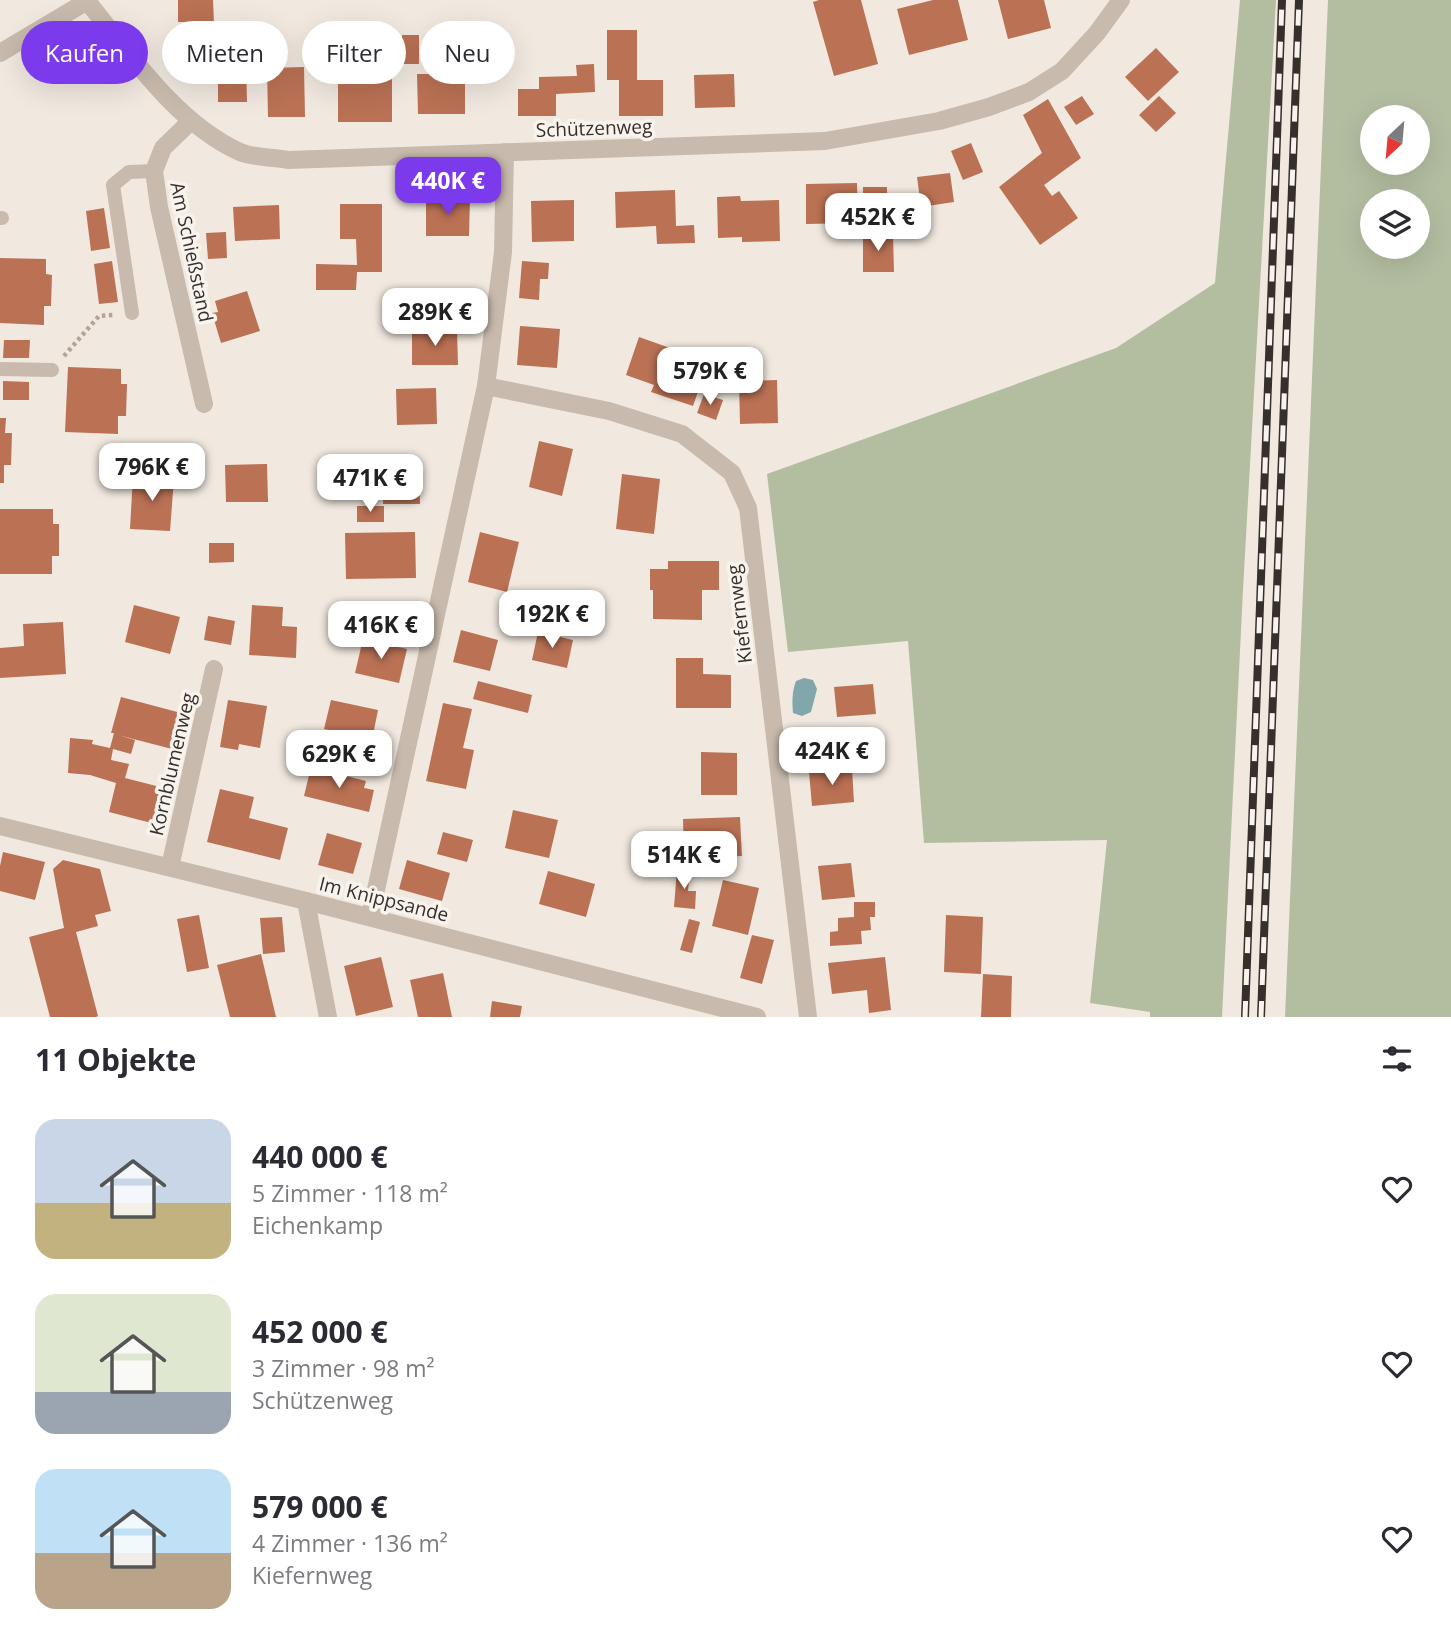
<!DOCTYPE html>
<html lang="de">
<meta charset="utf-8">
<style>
:root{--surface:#fff;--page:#f7f7f7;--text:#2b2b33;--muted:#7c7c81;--accent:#7c3aed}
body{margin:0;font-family:"Open Sans",sans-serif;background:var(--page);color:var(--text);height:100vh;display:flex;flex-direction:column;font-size:26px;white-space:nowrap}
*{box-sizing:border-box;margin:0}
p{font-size:23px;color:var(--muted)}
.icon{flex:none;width:38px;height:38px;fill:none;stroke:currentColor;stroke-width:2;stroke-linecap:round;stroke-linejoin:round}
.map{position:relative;height:1017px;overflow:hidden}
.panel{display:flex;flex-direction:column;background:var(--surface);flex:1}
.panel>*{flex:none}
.top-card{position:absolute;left:21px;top:21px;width:700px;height:63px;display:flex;gap:14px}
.needle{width:46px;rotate:206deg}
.tools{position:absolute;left:1360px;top:105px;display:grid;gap:14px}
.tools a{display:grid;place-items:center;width:70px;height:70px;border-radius:50%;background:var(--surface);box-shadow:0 7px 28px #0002;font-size:35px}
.price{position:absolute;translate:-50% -60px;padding:0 16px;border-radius:14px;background:#fff;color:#222;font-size:23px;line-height:46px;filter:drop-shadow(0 2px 4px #0008)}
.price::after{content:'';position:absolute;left:50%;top:42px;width:21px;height:16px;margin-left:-10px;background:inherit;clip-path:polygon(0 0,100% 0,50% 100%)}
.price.selected{background:var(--accent);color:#fff}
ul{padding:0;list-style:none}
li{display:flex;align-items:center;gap:21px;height:175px;padding:0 35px}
li span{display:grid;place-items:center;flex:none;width:196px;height:140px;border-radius:21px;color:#555}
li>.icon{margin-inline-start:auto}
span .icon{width:84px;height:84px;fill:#fffc;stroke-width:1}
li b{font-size:30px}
h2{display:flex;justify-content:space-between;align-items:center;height:84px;padding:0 35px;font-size:30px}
.chip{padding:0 24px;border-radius:32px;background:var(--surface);box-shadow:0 7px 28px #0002;font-size:24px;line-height:63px}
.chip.selected{background:var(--accent);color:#fff}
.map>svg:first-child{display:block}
.green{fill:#b3bea1;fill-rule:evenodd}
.water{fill:#81a7ab}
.building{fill:#ba7154}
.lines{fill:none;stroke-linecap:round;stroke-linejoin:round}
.path{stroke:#b3a497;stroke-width:4.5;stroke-dasharray:3.5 3.5;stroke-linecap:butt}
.lane{stroke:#c8baac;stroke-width:14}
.street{stroke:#c8baac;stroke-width:18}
.rail-casing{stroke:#372f2b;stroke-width:8}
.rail{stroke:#f8f3ec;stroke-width:5;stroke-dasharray:16;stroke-linecap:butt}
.labels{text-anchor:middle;stroke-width:7;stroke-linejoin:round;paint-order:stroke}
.street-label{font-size:19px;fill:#372f2b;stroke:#f8f3ec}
</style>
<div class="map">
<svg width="1451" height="1017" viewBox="0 0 1451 1017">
<rect width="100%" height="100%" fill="#f1e9e0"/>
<g class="green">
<path d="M1240 0H1276L1243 590 1222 1017H1150V1012L1090 1003 1107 840 924 843 908 641 788 652 767 474 1116 348 1215 283Z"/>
<path d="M1328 0H1451V1017H1285ZM1418 117V163H1372V117ZM1418 201V247H1372V201Z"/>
</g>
<path class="water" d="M804 678 813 680 817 689 811 712 802 716 793 713C792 701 792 692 796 681Z"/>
<g class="building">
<path d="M178 0H213L214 22H178Z"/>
<path d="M819 0H861L878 64 834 76 813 2Z"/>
<path d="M933 0H958L968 40 909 55 897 9Z"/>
<path d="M998 0H1044L1051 28 1008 39Z"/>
<path d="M607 30H637V80H663V116H619V80H607Z"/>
<path d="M196 33 197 58 178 59 176 34Z"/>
<rect x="402" y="35" width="17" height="29"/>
<path d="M1156 48 1179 72 1148 101 1125 77Z"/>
<rect x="320" y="49" width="22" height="25"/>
<path d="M218 62H246L247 102H218Z"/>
<path d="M594 64 595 92 556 94V116H518V89H539V77L577 76 576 65Z"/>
<path d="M304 67 305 117H268L267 68Z"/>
<path d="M363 71H392V122H338V79H363Z"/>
<path d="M417 74H465V114H418Z"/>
<path d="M734 74 735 107 695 108 694 75Z"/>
<path d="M1082 96 1094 114 1076 125 1064 107Z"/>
<path d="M1159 96 1176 113 1156 132 1139 115Z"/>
<path d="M1048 99 1081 158 1044 185 1052 196 1059 191 1078 218 1040 245 999 187 1042 153 1023 115Z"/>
<path d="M971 143 983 172 963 180 951 151Z"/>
<path d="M950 173 954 202 921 207 917 177Z"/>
<path d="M857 183 858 223 806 224V184Z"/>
<rect x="863" y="187" width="24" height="24"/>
<path d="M675 190 676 226 694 225 695 243 657 244 656 226 616 228 615 192Z"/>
<path d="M740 196 741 201 779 200 780 241 742 242V237L718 238 717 197Z"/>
<path d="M426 199H470L469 236H426Z"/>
<path d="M574 200V241L532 242 531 201Z"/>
<path d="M340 204H382V272H357L356 290H316V264L357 265 356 239H340Z"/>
<path d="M279 205 280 239 235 241 233 207Z"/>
<path d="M104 208 110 248 91 251 86 211Z"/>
<path d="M226 232 227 258 208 259 206 233Z"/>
<path d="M863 233H893L894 272H863Z"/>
<path d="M0 258 46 259V274L52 275 51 306H44V325L0 323Z"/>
<path d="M112 261 118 302 99 304 94 264Z"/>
<path d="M522 261 549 263 548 279H540L539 300 519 298Z"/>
<path d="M247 291 260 331 221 343 212 313 218 312 215 301Z"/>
<path d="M520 326 560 329 557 368 517 365Z"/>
<path d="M412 330H457L458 365H412Z"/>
<path d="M639 337 687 354 685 359 707 366 693 406 651 392 654 385 626 375Z"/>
<path d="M4 340H30L29 358H3Z"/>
<path d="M68 367 121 369V384H127L126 416H118V434L65 432Z"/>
<path d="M777 380 778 423 740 424 739 381Z"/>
<path d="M3 381 29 382V400H3Z"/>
<path d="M436 388 437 424 397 425 396 389Z"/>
<path d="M704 394 723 400 716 420 697 413Z"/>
<path d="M0 418H6L5 433H12L11 465H4V483H0Z"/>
<path d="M539 441 573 449 562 496 529 487Z"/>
<path d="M383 463H419L420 504H383Z"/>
<path d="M267 464 268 502H226L225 465Z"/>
<path d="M622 474 660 479 654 534 616 529Z"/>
<path d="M133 475 174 478 170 531 130 529Z"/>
<rect x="357" y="506" width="27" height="16"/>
<path d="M0 509H53V524H59V556H52V574H0Z"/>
<path d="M415 532 416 578 346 579 345 533Z"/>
<path d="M480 532 519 542 507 592 468 582Z"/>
<path d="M209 543H234V562L209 563Z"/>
<path d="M668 561H719V590H702V620L653 619V590H650V569H668Z"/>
<path d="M134 605 180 617 170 654 125 642Z"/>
<path d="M252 605 283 607 282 626 297 627 296 658 249 655Z"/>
<path d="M208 616 235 621 231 645 204 640Z"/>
<path d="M63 622 66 674 0 678V648L24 646 23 624Z"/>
<path d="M461 630 498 640 490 671 453 662Z"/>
<path d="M538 632 573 640 567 668 532 660Z"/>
<path d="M363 639 407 649 399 683 355 673Z"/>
<path d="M676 658H703V674L731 675V708H676Z"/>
<path d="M478 681 532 695 528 713 473 699Z"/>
<path d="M873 684 876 714 837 717 834 687Z"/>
<path d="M121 697 181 713 172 749 118 735 135 740 131 754 113 749 111 760 129 764 125 778 168 789 159 825 109 812 116 783 90 775 68 773 70 738 93 740 92 744 110 748 114 733H111Z"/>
<path d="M228 700 267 706 260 748 239 744 238 750 220 747Z"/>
<path d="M331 700 378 710 372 740 324 729Z"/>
<path d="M443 703 472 709 463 748 474 750 466 789 426 781Z"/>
<path d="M701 752 737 753V795H701Z"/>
<path d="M311 767 366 781 364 788 374 790 369 812 304 796Z"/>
<path d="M852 769 854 802 812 806 809 772Z"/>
<path d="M220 789 254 797 249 818 288 828 280 860 207 842Z"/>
<path d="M513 810 558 820 549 858 505 848Z"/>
<path d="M740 817 742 856 684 858 683 819Z"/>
<path d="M443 832 473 840 467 862 437 854Z"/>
<path d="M327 833 362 843 353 874 318 865Z"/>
<path d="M3 852 45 862 35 900 0 891V866Z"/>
<path d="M63 860 100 869 111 911 95 915 98 926 76 932 98 1016 96 1017H50L29 937 64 928 53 869Z"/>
<path d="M407 860 450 873 442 901 399 889Z"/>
<path d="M851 863 855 897 822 900 818 866Z"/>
<path d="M677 869 690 870 688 891H696L695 909 674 907Z"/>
<path d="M548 871 595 884 586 917 539 904Z"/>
<path d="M723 880 759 888 748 935 712 926Z"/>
<path d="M854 902H875V917H870L871 930 861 931 862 944 830 946V932L838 931V918L854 917Z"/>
<path d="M199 915 209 968 187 972 177 919Z"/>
<path d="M946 915 983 917 981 974 944 972Z"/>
<path d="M282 917 285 952 263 954 260 918Z"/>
<path d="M689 919 700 922 692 953 680 950Z"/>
<path d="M752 935 774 940 762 984 740 978Z"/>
<path d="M261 954 276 1017H230L217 965Z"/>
<path d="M381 957 393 1007 356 1016 344 966Z"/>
<path d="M885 957 891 1010 869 1013 867 990 832 994 828 963Z"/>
<path d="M443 973 452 1017H418L410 980Z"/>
<path d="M983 974 1012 976 1011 1017H981Z"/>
<path d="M492 1001 522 1006 520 1017H490Z"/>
</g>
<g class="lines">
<path class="path" d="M64 356 99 316 114 315"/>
<g class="lane">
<path d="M0 218H2"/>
<path d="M132 313 113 185 129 172 154 171"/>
<path d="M0 369 52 370"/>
</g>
<g class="street">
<path d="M87 1C130 54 176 123 240 152 254 158 274 157 288 160L825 141 939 121 989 107 1029 92 1062 71 1097 33 1121 0"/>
<path d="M0 53 89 0"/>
<path d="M191 121 163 148 154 171 159 207 204 404"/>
<path d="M486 386 609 411 682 434 732 473 748 508 808 1017"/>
<path d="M0 826 306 901 757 1017"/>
<path d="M170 867 214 669"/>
<path d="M306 901 328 1017"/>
<path d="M370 917 486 386 503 252 505 152"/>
</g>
<defs>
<g id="rail">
<path d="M1245 1017 1282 0"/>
<path d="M1261 1017 1299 0"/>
</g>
</defs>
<use href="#rail" class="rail-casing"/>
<use href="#rail" class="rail"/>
</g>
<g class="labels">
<g class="street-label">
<text transform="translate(594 128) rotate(-2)" y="7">Schützenweg</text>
<text transform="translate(192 252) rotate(78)" y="7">Am Schießstand</text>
<text transform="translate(739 614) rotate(-97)" y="7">Kiefernweg</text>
<text transform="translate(172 764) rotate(-77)" y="7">Kornblumenweg</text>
<text transform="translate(384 899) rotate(14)" y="7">Im Knippsande</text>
</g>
</g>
</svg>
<div class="tools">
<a><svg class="needle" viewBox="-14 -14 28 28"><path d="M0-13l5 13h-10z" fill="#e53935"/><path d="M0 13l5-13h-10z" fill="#7c7c81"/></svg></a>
<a><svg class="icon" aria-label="layers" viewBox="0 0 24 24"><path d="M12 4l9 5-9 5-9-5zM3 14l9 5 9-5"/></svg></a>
</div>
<b class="price selected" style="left:448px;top:217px">440K €</b>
<b class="price" style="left:878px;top:253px">452K €</b>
<b class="price" style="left:435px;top:348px">289K €</b>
<b class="price" style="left:710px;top:407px">579K €</b>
<b class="price" style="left:152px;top:503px">796K €</b>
<b class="price" style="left:370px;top:514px">471K €</b>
<b class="price" style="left:552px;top:650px">192K €</b>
<b class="price" style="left:381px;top:661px">416K €</b>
<b class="price" style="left:832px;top:787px">424K €</b>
<b class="price" style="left:339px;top:790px">629K €</b>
<b class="price" style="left:684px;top:891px">514K €</b>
<div class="top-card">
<a class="chip selected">Kaufen</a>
<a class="chip">Mieten</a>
<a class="chip">Filter</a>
<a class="chip">Neu</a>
</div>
</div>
<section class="panel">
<h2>11 Objekte<svg class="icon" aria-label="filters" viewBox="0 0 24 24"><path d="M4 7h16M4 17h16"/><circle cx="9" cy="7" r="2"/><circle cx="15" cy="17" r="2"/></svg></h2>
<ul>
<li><span style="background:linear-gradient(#c9d6e8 60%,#c2b280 0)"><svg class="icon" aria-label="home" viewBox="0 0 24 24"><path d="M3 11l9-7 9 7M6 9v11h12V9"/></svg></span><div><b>440 000 €</b><p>5 Zimmer · 118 m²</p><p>Eichenkamp</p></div><svg class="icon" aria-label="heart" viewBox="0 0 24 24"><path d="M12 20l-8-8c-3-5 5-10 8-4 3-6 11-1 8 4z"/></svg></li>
<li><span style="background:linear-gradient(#dfe7d0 70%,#9aa5b1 0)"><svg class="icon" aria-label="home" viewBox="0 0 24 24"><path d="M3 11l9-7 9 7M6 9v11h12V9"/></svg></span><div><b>452 000 €</b><p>3 Zimmer · 98 m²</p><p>Schützenweg</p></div><svg class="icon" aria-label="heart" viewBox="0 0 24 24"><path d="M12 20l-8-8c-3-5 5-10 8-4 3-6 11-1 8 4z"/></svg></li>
<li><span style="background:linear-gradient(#bfe0f5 60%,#b9a48a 0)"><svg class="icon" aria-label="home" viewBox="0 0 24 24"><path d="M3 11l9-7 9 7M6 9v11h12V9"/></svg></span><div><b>579 000 €</b><p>4 Zimmer · 136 m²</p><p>Kiefernweg</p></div><svg class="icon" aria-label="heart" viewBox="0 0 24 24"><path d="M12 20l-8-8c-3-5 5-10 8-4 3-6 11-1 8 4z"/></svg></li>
</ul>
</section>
